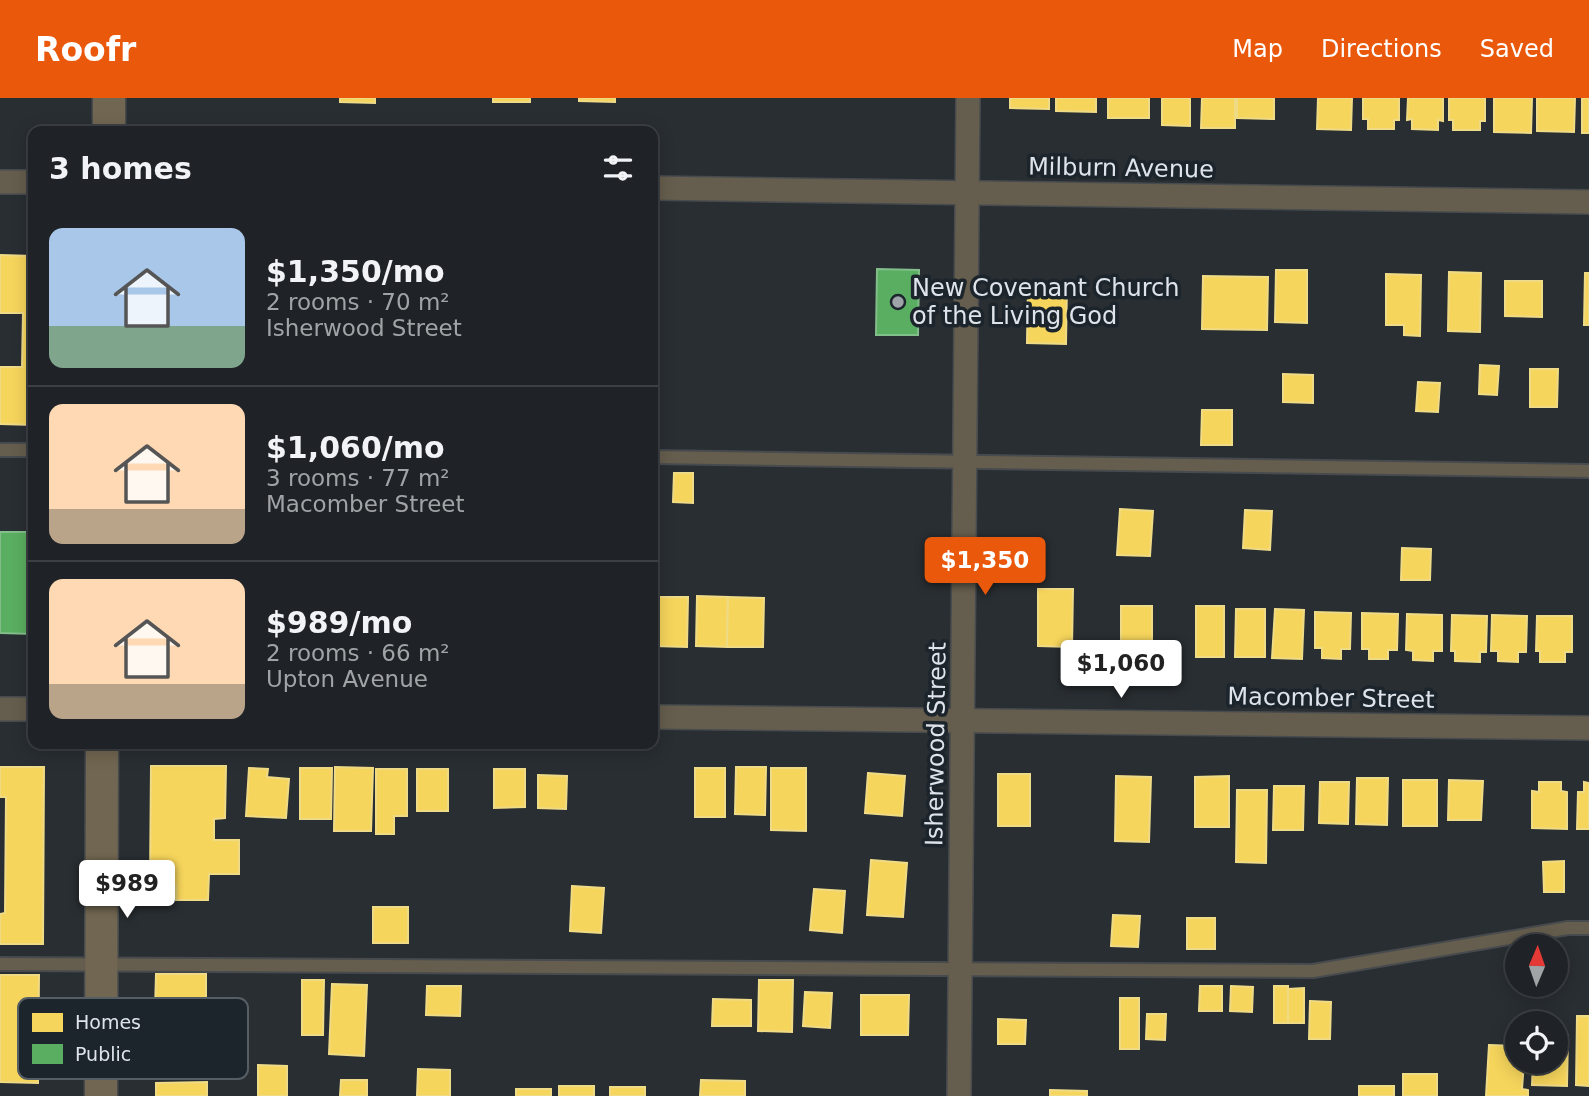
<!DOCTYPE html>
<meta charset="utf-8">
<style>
:root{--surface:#1f2226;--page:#272a2e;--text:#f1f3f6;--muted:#a1a4a7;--line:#3c3f43;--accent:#ea580c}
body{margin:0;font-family:"DejaVu Sans",sans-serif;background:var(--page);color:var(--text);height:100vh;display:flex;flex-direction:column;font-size:26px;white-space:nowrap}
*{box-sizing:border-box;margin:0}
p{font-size:23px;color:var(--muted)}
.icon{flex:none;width:38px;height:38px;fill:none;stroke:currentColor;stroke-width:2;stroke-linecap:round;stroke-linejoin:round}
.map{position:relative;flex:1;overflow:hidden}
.drawer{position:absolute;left:28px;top:28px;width:630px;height:623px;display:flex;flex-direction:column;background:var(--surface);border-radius:14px;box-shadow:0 4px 18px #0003,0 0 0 2px var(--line)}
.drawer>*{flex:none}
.needle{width:46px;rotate:2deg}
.controls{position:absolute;left:1505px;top:836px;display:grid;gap:14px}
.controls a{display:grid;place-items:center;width:63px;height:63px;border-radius:50%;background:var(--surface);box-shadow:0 4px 18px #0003,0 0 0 2px var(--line);font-size:35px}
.price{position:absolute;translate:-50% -60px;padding:0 16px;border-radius:7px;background:#fff;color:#222;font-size:23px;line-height:46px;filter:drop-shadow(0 2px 4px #0008)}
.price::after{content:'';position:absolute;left:50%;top:42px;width:21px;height:16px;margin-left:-10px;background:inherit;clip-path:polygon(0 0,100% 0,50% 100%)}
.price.selected{background:var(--accent);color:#fff}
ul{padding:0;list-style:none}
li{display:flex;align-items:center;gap:21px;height:175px;padding:0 21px}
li+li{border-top:2px solid var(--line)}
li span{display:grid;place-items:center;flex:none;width:196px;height:140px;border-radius:14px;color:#555}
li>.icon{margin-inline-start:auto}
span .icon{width:84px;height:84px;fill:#fffc;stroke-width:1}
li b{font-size:30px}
h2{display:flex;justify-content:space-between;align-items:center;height:84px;padding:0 21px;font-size:30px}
header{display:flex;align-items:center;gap:42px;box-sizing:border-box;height:98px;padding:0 35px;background:var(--accent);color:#fff}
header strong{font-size:33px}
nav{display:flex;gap:38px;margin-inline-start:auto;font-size:24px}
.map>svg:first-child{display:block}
.homes{fill:#f6d55c;stroke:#efda86;stroke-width:2}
.public{fill:#5aae61;stroke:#82be8a;stroke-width:2}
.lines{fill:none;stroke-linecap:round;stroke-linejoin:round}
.lane-casing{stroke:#474b4e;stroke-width:16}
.street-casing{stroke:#474b4e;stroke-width:26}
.secondary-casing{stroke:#474b4e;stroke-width:35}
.lane{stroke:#655d4d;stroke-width:12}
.street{stroke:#655d4d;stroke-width:23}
.secondary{stroke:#716651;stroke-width:32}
.poi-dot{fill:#9fa4a9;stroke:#1c242c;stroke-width:2.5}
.labels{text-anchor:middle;stroke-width:7;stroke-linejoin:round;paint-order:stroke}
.street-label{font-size:24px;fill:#dee4e9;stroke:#1c242c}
.poi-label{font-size:24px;fill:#dee4e9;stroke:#1c242c;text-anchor:start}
.key{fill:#1c242c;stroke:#565e65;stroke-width:2}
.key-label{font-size:19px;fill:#dee4e9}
</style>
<header>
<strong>Roofr</strong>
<nav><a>Map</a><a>Directions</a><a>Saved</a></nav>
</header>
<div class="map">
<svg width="1589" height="998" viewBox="0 0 1589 998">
<rect width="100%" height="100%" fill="#292e32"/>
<g class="homes">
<path d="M340 0H375V5L340 4Z"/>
<rect x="493" y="0" width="37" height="4"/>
<path d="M579 0H615V4L579 3Z"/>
<path d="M1010 0H1049V11L1010 10Z"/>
<path d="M1056 0H1096V14L1056 13Z"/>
<rect x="1108" y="0" width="41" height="20"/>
<path d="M1162 0H1190V28L1162 27Z"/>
<path d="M1202 0H1235V30H1201Z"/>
<path d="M1237 0H1274V21L1237 20Z"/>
<path d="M1318 0H1352L1351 32 1317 31Z"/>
<path d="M1363 0H1399V22H1394V31H1368V21H1363Z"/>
<path d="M1408 0H1443V23L1438 22V32L1412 31V21L1407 22Z"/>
<path d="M1449 0H1485V23H1480V32H1453V22H1449Z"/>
<path d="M1494 0H1532L1531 35 1494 34Z"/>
<path d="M1537 0H1575L1574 34 1537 33Z"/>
<rect x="1582" y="0" width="7" height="35"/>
<path d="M0 157 33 158V327L0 326V269H22L23 215H0Z"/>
<path d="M1276 172H1307V225L1275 224Z"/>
<path d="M1449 174 1481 175 1480 234 1448 233Z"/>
<path d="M1585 175H1589V227H1584Z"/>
<path d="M1386 176 1421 177 1420 238 1404 237V227H1386Z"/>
<path d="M1203 178 1268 179 1267 232 1202 231Z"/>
<path d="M1505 183H1542V219L1505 218Z"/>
<path d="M1028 185 1067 186 1066 246 1027 245Z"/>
<path d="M1480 267 1499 268 1497 297 1479 296Z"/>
<path d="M1530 271H1558L1557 309H1530Z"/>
<path d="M1283 276 1313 277V305L1283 304Z"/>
<path d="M1418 284 1440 285 1438 314 1416 313Z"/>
<path d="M1202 312H1232V347H1201Z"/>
<path d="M674 375H693V405L673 404Z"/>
<path d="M1120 411 1153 413 1150 458 1117 457Z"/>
<path d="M1245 412 1272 413 1270 452 1243 450Z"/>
<path d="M1402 450 1431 451 1430 482H1401Z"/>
<path d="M1038 491H1073L1072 549 1038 548Z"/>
<path d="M697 498 728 499 727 549 696 548Z"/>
<path d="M654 499H688L687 549 654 548Z"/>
<path d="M728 499 764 500 763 549H727Z"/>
<rect x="1121" y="508" width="31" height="51"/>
<rect x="1196" y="508" width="28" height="51"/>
<path d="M1236 511H1265V559H1235Z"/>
<path d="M1275 511 1304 512 1302 561 1272 560Z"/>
<path d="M1315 514 1351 515 1350 551H1341V561L1322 560V550H1315Z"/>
<path d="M1362 515 1398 516 1397 552H1388V561H1369V551H1362Z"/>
<path d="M1407 516 1442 517V553H1433V563L1413 562V553L1406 552Z"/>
<path d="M1452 517 1487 518 1486 554H1480V564L1455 563V553H1451Z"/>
<path d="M1492 517 1527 518 1526 554H1518V564L1498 563V553H1491Z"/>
<path d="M1537 518H1572V554H1565V564H1540V553H1536Z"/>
<path d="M151 668H226L225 720 214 721V742H239V776H209L208 802H176V788L150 787Z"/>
<path d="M0 669H44L43 846H0V816L5 815 6 699H0Z"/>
<path d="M335 669 373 670 371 733H334Z"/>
<path d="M736 669H766L765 717 735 716Z"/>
<path d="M249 670 268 671 267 679 289 681 286 720 246 718Z"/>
<path d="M300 670H332L331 721H300Z"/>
<rect x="695" y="670" width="30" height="49"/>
<path d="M771 670H806V733L771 732Z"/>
<path d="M376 671H407V718H394V736H376Z"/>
<rect x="417" y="671" width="31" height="42"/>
<path d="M494 671H525V709L494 710Z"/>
<path d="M868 675 905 678 902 718 865 715Z"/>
<rect x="998" y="676" width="32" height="52"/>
<path d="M538 677 567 678 566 711 538 710Z"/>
<path d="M1116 678 1151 679 1149 744 1115 743Z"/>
<path d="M1229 678V729H1195V679Z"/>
<path d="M1357 680H1388L1387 727 1356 726Z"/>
<rect x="1403" y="682" width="34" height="46"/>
<path d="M1449 682 1483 683 1481 722H1448Z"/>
<path d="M1320 684H1349L1348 726 1319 725Z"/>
<path d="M1539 684H1561V693L1567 694V731L1532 730V693L1539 694Z"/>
<path d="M1584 684 1589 685V731H1577L1578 694H1584Z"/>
<path d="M1274 688H1304L1303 732H1273Z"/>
<path d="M1237 692H1267L1266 765 1236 764Z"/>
<path d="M871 762 907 765 903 819 867 817Z"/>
<path d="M1564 763V794H1544L1543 764Z"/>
<path d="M572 788 604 790 601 835 570 833Z"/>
<path d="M814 791 845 793 842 835 810 832Z"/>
<rect x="373" y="809" width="35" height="36"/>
<path d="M1113 817 1140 818 1138 849 1111 848Z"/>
<rect x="1187" y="820" width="28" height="31"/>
<path d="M156 876H206V913L155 912Z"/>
<path d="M0 877H39L38 985 0 984Z"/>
<path d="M302 882H324L323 937H302Z"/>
<path d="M759 882H793L792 934 758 933Z"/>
<path d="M332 886 367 887 364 958 329 956Z"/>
<path d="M427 888H461L460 918 426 917Z"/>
<path d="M1200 888H1222V913H1199Z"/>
<path d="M1231 888 1253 889 1252 914 1230 913Z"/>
<rect x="1274" y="888" width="14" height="37"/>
<path d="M1304 890V925H1288V891Z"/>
<path d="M805 894 832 895 830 930 803 928Z"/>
<path d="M861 897H909L908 937H861Z"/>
<rect x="1120" y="900" width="19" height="51"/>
<path d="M713 901 751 902V928H712Z"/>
<path d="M1310 903 1331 904 1330 941H1309Z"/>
<path d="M1147 916H1166L1165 942 1146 941Z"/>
<path d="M1577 918H1589V988L1576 987Z"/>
<path d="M998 921 1026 922 1025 946H998Z"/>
<path d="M1556 937H1568L1567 988 1532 987 1533 964H1556Z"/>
<path d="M1489 947 1517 948V964H1524L1522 991 1528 992V998H1486Z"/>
<path d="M258 967 287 968V998H258Z"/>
<path d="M418 971 450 972V998H417Z"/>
<rect x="1403" y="976" width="34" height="22"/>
<path d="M341 982H367V998H340Z"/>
<path d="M701 982 745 983V998H700Z"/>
<path d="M207 984V998H156V985Z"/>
<rect x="559" y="988" width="35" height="10"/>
<rect x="1359" y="988" width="35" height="10"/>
<rect x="610" y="989" width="35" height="9"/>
<rect x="516" y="991" width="35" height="7"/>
<path d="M1050 992 1087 993V998H1050Z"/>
</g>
<g class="public">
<path d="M877 171 919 172 918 237H876Z"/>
<path d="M0 434H33V536L0 535Z"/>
</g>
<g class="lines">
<defs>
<g id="lane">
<path d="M0 352H33"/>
<path d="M653 359 1589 373"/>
<path d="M0 866 1313 873 1568 830H1589"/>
</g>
<g id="street">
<path d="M0 84H33"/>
<path d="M653 90 1589 104"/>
<path d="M0 611H33"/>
<path d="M653 619 1589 630"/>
<path d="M959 998 968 0"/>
</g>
<g id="secondary">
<path d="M109 33V0"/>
<path d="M101 998 102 646"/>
</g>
</defs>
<use href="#lane" class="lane-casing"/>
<use href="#street" class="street-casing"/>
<use href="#secondary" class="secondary-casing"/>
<use href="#lane" class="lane"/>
<use href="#street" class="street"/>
<use href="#secondary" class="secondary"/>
</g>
<circle class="poi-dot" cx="898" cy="204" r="7"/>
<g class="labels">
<g class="street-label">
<text transform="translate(1121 70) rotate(1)" y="8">Milburn Avenue</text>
<text transform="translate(1331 600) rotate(1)" y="8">Macomber Street</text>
<text transform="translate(936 646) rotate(-89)" y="8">Isherwood Street</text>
</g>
<g class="poi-label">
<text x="912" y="198">New Covenant Church<tspan x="912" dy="28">of the Living God</tspan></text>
</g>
</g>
<rect x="18" y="900" width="230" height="81" rx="10" class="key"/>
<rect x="32" y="915" width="31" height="19" fill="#f6d55c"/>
<rect x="32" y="946" width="31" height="20" fill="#5aae61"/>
<g class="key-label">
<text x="75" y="931">Homes</text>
<text x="75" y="963">Public</text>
</g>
</svg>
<div class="controls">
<a><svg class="needle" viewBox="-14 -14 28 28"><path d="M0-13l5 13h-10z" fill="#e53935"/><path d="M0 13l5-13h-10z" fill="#a1a4a7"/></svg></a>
<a><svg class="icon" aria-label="locate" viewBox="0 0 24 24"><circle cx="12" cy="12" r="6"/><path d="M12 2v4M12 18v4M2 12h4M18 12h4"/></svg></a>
</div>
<b class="price selected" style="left:985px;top:499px">$1,350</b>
<b class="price" style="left:1121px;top:602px">$1,060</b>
<b class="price" style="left:127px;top:822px">$989</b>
<section class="drawer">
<h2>3 homes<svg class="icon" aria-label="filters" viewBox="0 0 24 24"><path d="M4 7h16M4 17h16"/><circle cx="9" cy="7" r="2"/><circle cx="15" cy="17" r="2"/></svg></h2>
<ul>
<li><span style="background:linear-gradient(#a9c7e8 70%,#7fa58c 0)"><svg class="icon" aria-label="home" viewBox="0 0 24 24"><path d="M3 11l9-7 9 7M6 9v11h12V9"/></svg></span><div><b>$1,350/mo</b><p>2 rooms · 70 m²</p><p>Isherwood Street</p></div></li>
<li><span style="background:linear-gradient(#ffd9b3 75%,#b9a48a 0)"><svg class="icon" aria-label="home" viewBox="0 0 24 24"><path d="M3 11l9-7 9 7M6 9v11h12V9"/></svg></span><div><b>$1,060/mo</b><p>3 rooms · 77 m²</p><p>Macomber Street</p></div></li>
<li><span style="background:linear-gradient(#ffd9b3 75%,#b9a48a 0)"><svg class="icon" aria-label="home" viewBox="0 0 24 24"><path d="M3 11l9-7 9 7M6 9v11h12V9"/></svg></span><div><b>$989/mo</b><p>2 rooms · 66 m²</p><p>Upton Avenue</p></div></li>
</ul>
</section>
</div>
